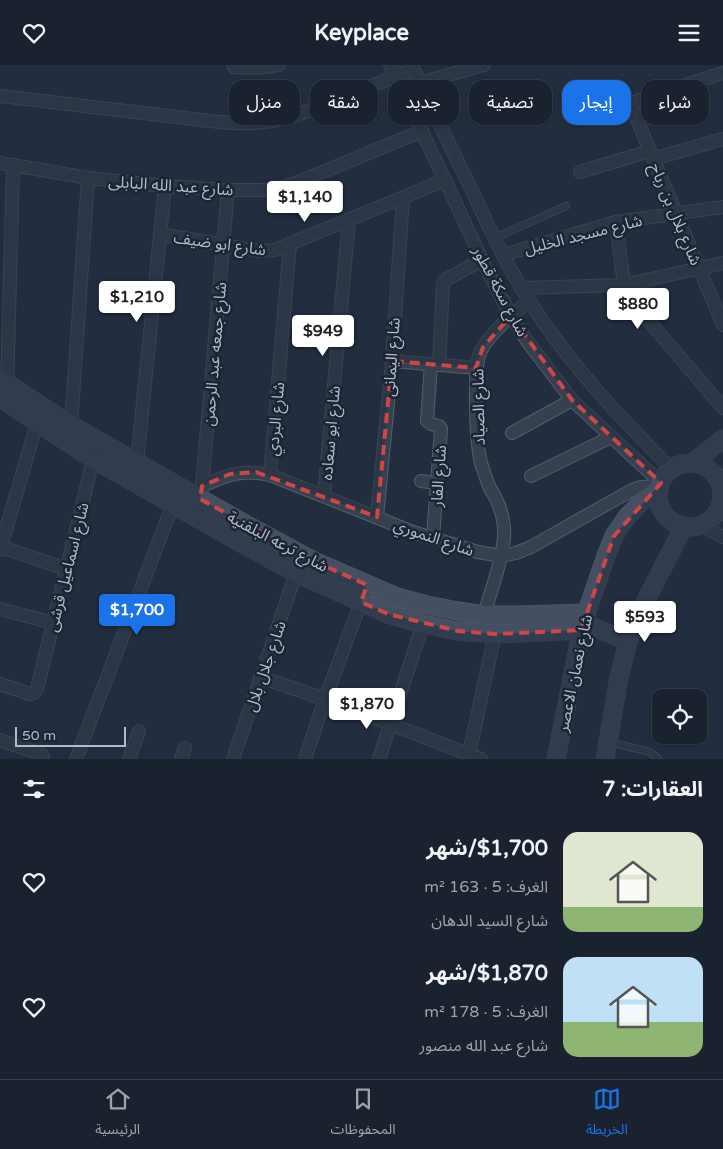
<!DOCTYPE html>
<html lang="ar">
<meta charset="utf-8">
<style>
:root{--surface:#1a222f;--page:#272f3b;--text:#f1f3f6;--muted:#9fa4aa;--line:#383f4b;--accent:#1a73e8}
body{margin:0;font-family:"Varela Round","Noto Sans Arabic",sans-serif;background:var(--page);color:var(--text);direction:rtl;height:100vh;display:flex;flex-direction:column;font-size:19px;white-space:nowrap}
*{box-sizing:border-box;margin:0}
p{font-size:16px;color:var(--muted)}
.icon{flex:none;width:28px;height:28px;fill:none;stroke:currentColor;stroke-width:2;stroke-linecap:round;stroke-linejoin:round}
.map{position:relative;height:694px;overflow:hidden;direction:ltr}
.details{display:flex;flex-direction:column;background:var(--surface);flex:1}
.details>*{flex:none}
.hud{position:absolute;left:15px;top:15px;width:694px;height:45px;direction:rtl;display:flex;gap:10px}
.fabs{position:absolute;left:652px;top:624px;display:grid;gap:10px}
.fabs a{display:grid;place-items:center;width:55px;height:55px;border-radius:10px;background:var(--surface);box-shadow:0 1px 4px #0004,0 0 0 1px var(--line);font-size:25px}
.scale{position:absolute;left:15px;bottom:12px;width:111px;box-sizing:border-box;padding-left:5px;border:2px solid #b2bbca;border-top:0;font-size:14px;line-height:18px;white-space:nowrap;color:#b2bbca;-webkit-text-stroke:4px #1b2533;paint-order:stroke}
.price{position:absolute;translate:-50% -42px;padding:0 11px;border-radius:5px;background:#fff;color:#222;font-size:16px;line-height:32px;filter:drop-shadow(0 1px 2px #0008)}
.price::after{content:'';position:absolute;left:50%;top:30px;width:15px;height:11px;margin-left:-8px;background:inherit;clip-path:polygon(0 0,100% 0,50% 100%)}
.price.selected{background:var(--accent);color:#fff}
ul{padding:0;list-style:none}
li{display:flex;align-items:center;gap:15px;height:125px;padding:0 20px}
li span{display:grid;place-items:center;flex:none;width:140px;height:100px;border-radius:15px;color:#555}
li>.icon{margin-inline-start:auto}
span .icon{width:60px;height:60px;fill:#fffc;stroke-width:1}
li b{font-size:21px}
h2{display:flex;justify-content:space-between;align-items:center;height:60px;padding:0 20px;font-size:21px}
.pill{padding:0 18px;border-radius:15px;background:var(--surface);box-shadow:0 1px 4px #0004,0 0 0 1px var(--line);font-size:18px;line-height:45px}
.pill.selected{background:var(--accent);color:#fff}
header{display:flex;justify-content:space-between;align-items:center;height:65px;padding:0 20px;background:var(--surface);font-size:22px;font-weight:800}
.tab-bar{display:flex;justify-content:space-around;align-items:center;height:70px;border-top:1px solid var(--line);background:var(--surface);font-size:14px;color:var(--muted)}
.tab-bar a{display:grid;justify-items:center;gap:2px}
.tab-bar .selected{color:var(--accent)}
.map>svg:first-child{display:block}
.lines{fill:none;stroke-linecap:round;stroke-linejoin:round}
.lane-casing{stroke:#545e6c;stroke-width:8}
.street-casing{stroke:#545e6c;stroke-width:14}
.secondary-casing{stroke:#545e6c;stroke-width:19}
.lane{stroke:#36404e;stroke-width:6}
.street{stroke:#36404e;stroke-width:12}
.secondary{stroke:#444f62;stroke-width:18}
.marked{fill:none;stroke:#cf4548;stroke-width:4;stroke-dasharray:10 6;stroke-linejoin:round}
.labels{text-anchor:middle;stroke-width:5;stroke-linejoin:round;paint-order:stroke}
.street-label{font-size:16px;fill:#b2bbca;stroke:#1b2533}
</style>
<header><svg class="icon" aria-label="menu" viewBox="0 0 24 24"><path d="M4 6h16M4 12h16M4 18h16"/></svg>Keyplace<svg class="icon" aria-label="heart" viewBox="0 0 24 24"><path d="M12 20l-8-8c-3-5 5-10 8-4 3-6 11-1 8 4z"/></svg></header>
<div class="map">
<svg width="723" height="694" viewBox="0 0 723 694">
<rect width="100%" height="100%" fill="#222e3f"/>
<g class="lines">
<defs>
<g id="lane">
<path d="M495 173 566 141"/>
<path d="M609 677 650 687 659 694"/>
</g>
<g id="street">
<path d="M390 0 445 115 482 195 511 251 527 276 572 335 661 418"/>
<path d="M412 0C432 43 453 87 474 130 491 166 508 203 530 237 569 299 620 352 671 404"/>
<path d="M234 2 257 3 279 0"/>
<path d="M403 25 420 18 483 0"/>
<path d="M0 31 210 56 231 58H253L274 56 295 51 414 4"/>
<path d="M630 38 723 260"/>
<path d="M594 50 723 8"/>
<path d="M653 94 723 74"/>
<path d="M0 98 88 113 165 121 228 125H262L280 123 296 118 422 66"/>
<path d="M580 107 650 86"/>
<path d="M616 157 624 220 631 235 723 343"/>
<path d="M160 169 259 186 275 185 445 115"/>
<path d="M503 190 616 157 723 142"/>
<path d="M521 223 624 220 723 198"/>
<path d="M392 296 477 303"/>
<path d="M431 299 427 356 431 359 439 361 441 364 433 473"/>
<path d="M439 300 443 218 447 214 482 195"/>
<path d="M7 325 13 100"/>
<path d="M71 360 88 113"/>
<path d="M512 368 572 335"/>
<path d="M137 397 165 121"/>
<path d="M270 410 290 179"/>
<path d="M531 411 611 372"/>
<path d="M421 416 437 418"/>
<path d="M202 421C228 410 241 404 270 410L413 467 478 487 501 491 516 488 531 482 632 425 641 422 660 421"/>
<path d="M324 431 349 155"/>
<path d="M377 452 392 296 403 133"/>
<path d="M197 453 202 421 228 125"/>
<path d="M701 460 723 472"/>
<path d="M1 482 66 504"/>
<path d="M0 485 37 358"/>
<path d="M0 544 53 558"/>
<path d="M484 550C491 525 506 486 504 462 503 453 501 444 497 436 495 431 492 427 490 423 486 415 484 406 481 398 476 380 473 305 480 288 487 271 514 248 529 236"/>
<path d="M260 612 325 634 481 694"/>
<path d="M0 619 30 629 34 628 37 624 95 387"/>
<path d="M0 675 41 689 43 692 42 694"/>
<path d="M469 689 495 569"/>
<path d="M76 694 173 439"/>
<path d="M129 694 139 666"/>
<path d="M181 694 185 683"/>
<path d="M233 694 296 508"/>
<path d="M305 694 325 634 364 529"/>
<path d="M379 694 423 559"/>
</g>
<g id="secondary">
<path d="M0 314 71 360 247 460 316 497 397 532 427 540 458 546 484 550H521L586 548"/>
<path d="M0 333 93 394 241 478 296 508 388 549 423 559 458 566 495 569 581 565"/>
<path d="M692 398 723 374"/>
<circle cx="690" cy="430" r="32"/>
<path d="M583 558 628 576"/>
<path d="M556 694 583 558 606 491 614 471 626 453 641 437 659 425"/>
<path d="M605 694 619 612 628 576 640 547 684 461"/>
</g>
</defs>
<use href="#lane" class="lane-casing"/>
<use href="#street" class="street-casing"/>
<use href="#secondary" class="secondary-casing"/>
<use href="#lane" class="lane"/>
<use href="#street" class="street"/>
<use href="#secondary" class="secondary"/>
</g>
<path d="M0 0H723V694H0ZM511 251 572 335 661 418 614 471 581 565 495 569 458 566 388 549 361 537 367 520 316 497 200 434 202 421 230 409 256 407 377 452 392 296 476 303 483 282Z" fill="#222e3f" fill-opacity=".55" fill-rule="evenodd"/>
<path class="marked" d="M511 251 572 335 661 418 614 471 581 565 495 569 458 566 388 549 361 537 367 520 316 497 200 434 202 421 230 409 256 407 377 452 392 296 476 303 483 282Z"/>
<g class="labels">
<g class="street-label">
<text transform="translate(171 120) rotate(4)" y="6">شارع عبد الله البابلى</text>
<text transform="translate(676 149) rotate(67)" y="6">شارع بلال بن رباح</text>
<text transform="translate(583 169) rotate(-14)" y="6">شارع مسجد الخليل</text>
<text transform="translate(220 178) rotate(8)" y="6">شارع ابو ضيف</text>
<text transform="translate(501 226) rotate(62)" y="6">شارع سكة قطور</text>
<text transform="translate(214 289) rotate(-85)" y="6">شارع جمعه عبد الرحمن</text>
<text transform="translate(391 292) rotate(-86)" y="6">شارع اليمانى</text>
<text transform="translate(478 342) rotate(-91)" y="6">شارع الصياد</text>
<text transform="translate(275 354) rotate(-85)" y="6">شارع البردي</text>
<text transform="translate(330 368) rotate(-85)" y="6">شارع ابو سعاده</text>
<text transform="translate(438 411) rotate(-86)" y="6">شارع الفار</text>
<text transform="translate(434 472) rotate(19)" y="6">شارع النموري</text>
<text transform="translate(278 476) rotate(28)" y="6">شارع ترعه البلقنية</text>
<text transform="translate(67 502) rotate(-76)" y="6">شارع اسماعيل قرشى</text>
<text transform="translate(265 601) rotate(-71)" y="6">شارع جلال بلال</text>
<text transform="translate(574 608) rotate(-78)" y="6">شارع نعمان الاعصر</text>
</g>
</g>
</svg>
<div class="fabs">
<a><svg class="icon" aria-label="locate" viewBox="0 0 24 24"><circle cx="12" cy="12" r="6"/><path d="M12 2v4M12 18v4M2 12h4M18 12h4"/></svg></a>
</div>
<div class="scale">50 m</div>
<b class="price" style="left:305px;top:158px">$1,140</b>
<b class="price" style="left:137px;top:258px">$1,210</b>
<b class="price" style="left:638px;top:265px">$880</b>
<b class="price" style="left:323px;top:292px">$949</b>
<b class="price selected" style="left:137px;top:571px">$1,700</b>
<b class="price" style="left:645px;top:578px">$593</b>
<b class="price" style="left:367px;top:665px">$1,870</b>
<div class="hud">
<a class="pill">شراء</a>
<a class="pill selected">إيجار</a>
<a class="pill">تصفية</a>
<a class="pill">جديد</a>
<a class="pill">شقة</a>
<a class="pill">منزل</a>
</div>
</div>
<section class="details">
<h2>العقارات: 7<svg class="icon" aria-label="filters" viewBox="0 0 24 24"><path d="M4 7h16M4 17h16"/><circle cx="9" cy="7" r="2"/><circle cx="15" cy="17" r="2"/></svg></h2>
<ul>
<li><span style="background:linear-gradient(#dfe7d0 75%,#8fb573 0)"><svg class="icon" aria-label="home" viewBox="0 0 24 24"><path d="M3 11l9-7 9 7M6 9v11h12V9"/></svg></span><div><b>$1,700/شهر</b><p>الغرف: 5 · 163 m²</p><p>شارع السيد الدهان</p></div><svg class="icon" aria-label="heart" viewBox="0 0 24 24"><path d="M12 20l-8-8c-3-5 5-10 8-4 3-6 11-1 8 4z"/></svg></li>
<li><span style="background:linear-gradient(#bfe0f5 65%,#8fb573 0)"><svg class="icon" aria-label="home" viewBox="0 0 24 24"><path d="M3 11l9-7 9 7M6 9v11h12V9"/></svg></span><div><b>$1,870/شهر</b><p>الغرف: 5 · 178 m²</p><p>شارع عبد الله منصور</p></div><svg class="icon" aria-label="heart" viewBox="0 0 24 24"><path d="M12 20l-8-8c-3-5 5-10 8-4 3-6 11-1 8 4z"/></svg></li>
</ul>
</section>
<nav class="tab-bar">
<a class="selected"><svg class="icon" aria-label="map" viewBox="0 0 24 24"><path d="M3 6l6-2 6 2 6-2v14l-6 2-6-2-6 2zM9 4v14M15 6v14"/></svg>الخريطة</a>
<a><svg class="icon" aria-label="saved" viewBox="0 0 24 24"><path d="M7 4h10v16l-5-4-5 4z"/></svg>المحفوظات</a>
<a><svg class="icon" aria-label="home" viewBox="0 0 24 24"><path d="M3 11l9-7 9 7M6 9v11h12V9"/></svg>الرئيسية</a>
</nav>
